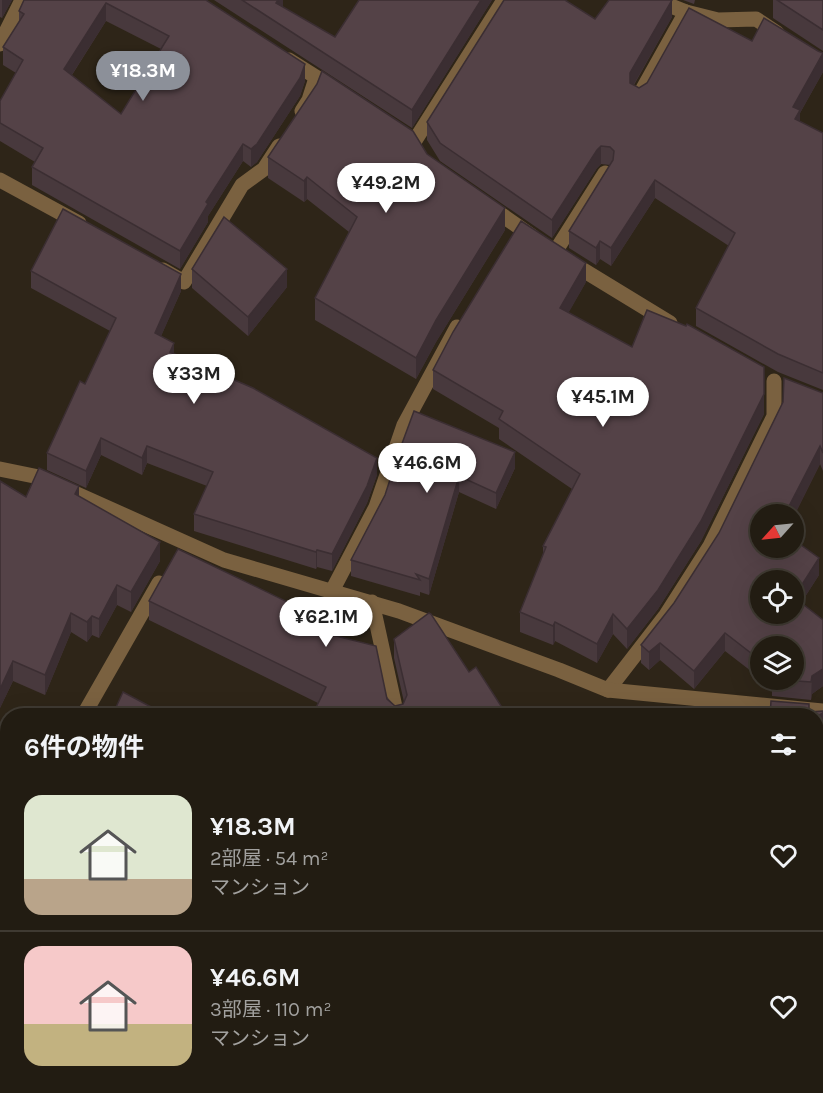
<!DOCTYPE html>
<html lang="ja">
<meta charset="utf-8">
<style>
:root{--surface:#221c12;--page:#2e2920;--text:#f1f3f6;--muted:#a2a19f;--line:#3f3a32;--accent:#8c9099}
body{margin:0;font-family:Karla,"Noto Sans JP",sans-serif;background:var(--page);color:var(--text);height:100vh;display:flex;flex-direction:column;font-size:22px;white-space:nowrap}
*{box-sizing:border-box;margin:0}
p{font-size:20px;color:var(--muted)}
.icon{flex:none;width:33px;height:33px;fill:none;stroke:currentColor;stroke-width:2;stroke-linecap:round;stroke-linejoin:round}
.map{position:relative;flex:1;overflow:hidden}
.details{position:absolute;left:0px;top:708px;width:824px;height:386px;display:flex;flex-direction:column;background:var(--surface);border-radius:24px 24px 0 0;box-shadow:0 6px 24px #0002,0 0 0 2px var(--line)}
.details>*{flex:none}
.needle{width:39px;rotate:243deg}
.tools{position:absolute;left:750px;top:504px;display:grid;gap:12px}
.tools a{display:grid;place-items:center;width:54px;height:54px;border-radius:50%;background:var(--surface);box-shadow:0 6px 24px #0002,0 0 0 2px var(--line);font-size:30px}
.price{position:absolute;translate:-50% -51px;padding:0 14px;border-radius:21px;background:#fff;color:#222;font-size:20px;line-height:39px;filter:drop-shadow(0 2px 3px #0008)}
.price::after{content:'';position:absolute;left:50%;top:36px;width:18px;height:14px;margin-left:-9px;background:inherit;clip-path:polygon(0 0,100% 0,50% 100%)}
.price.selected{background:var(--accent);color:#fff}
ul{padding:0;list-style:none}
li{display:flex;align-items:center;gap:18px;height:150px;padding:0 24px}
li+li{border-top:2px solid var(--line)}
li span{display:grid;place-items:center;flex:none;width:168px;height:120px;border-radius:18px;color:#555}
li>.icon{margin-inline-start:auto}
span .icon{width:72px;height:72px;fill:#fffc;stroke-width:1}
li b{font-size:26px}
h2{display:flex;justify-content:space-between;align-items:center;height:72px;padding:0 24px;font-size:26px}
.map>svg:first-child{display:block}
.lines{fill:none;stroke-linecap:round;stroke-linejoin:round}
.lane{stroke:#7a6140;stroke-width:15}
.street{stroke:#7a6140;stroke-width:15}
.wall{fill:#48393d;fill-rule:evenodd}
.shaded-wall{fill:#3b2e32}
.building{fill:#544247;stroke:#3b2e32;stroke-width:1.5;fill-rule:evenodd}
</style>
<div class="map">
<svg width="823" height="1093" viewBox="0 0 823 1093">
<rect width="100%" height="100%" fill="#2e2518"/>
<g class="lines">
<g class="lane">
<path d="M302 111 309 100 316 78"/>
<path d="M0 180 79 223"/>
<path d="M163 270 184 282 242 185 264 169 279 146"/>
<path d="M816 1044 823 1046"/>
</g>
<g class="street">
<path d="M656 0 686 12 718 20 756 19 777 33"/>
<path d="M0 44 22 0"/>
<path d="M289 60 335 89"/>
<path d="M639 96 686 12"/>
<path d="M414 142 504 0"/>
<path d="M489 206 533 237"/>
<path d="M555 252 605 173"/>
<path d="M570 262 670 323"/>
<path d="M0 469 39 477 224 560 399 611 559 670 608 690 666 615 710 546 774 416V381"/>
<path d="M332 591 376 507 404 425 457 327"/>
<path d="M372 602 397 716"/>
<path d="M608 690 823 711"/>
<path d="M83 716 159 583"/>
<path d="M0 889 8 877"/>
<path d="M816 974 823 876"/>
<path d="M644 1086 669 1093"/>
<path d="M452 1093 453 1086"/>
<path d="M778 1093 780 1086"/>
</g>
</g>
<g class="wall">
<path d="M0 0H12L2 18 0 17Z"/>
<path d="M24 0H206L305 81 300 96 257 162 251 167 243 161 208 216V222L180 269 32 185V167L35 162 0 141V101L16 73 3 65V47L19 23V11ZM106 21 161 49 121 114 72 75Z"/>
<path d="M214 0H283V7L335 37 492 0 412 128Z"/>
<path d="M683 0H695L694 4Z"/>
<path d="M773 0H823V51L773 18Z"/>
<path d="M672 17 634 85 639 88 752 41 823 53V72L800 113V122L823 133V390L778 372 696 326V308L729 246 655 198 611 266 600 259 596 265 569 248V231L610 165 601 164 597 168 552 238 440 161 427 140V122L595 19Z"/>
<path d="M427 154 505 230 436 342 416 379 315 320V298L349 232 307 199 304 202 268 178V157Z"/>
<path d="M192 269 287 287 248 336 192 288Z"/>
<path d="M31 271 181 291 161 336 174 354 377 475 367 503 332 571 317 567 316 569 194 531V514L207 486 147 463 142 475 101 455 86 488 47 470V453L85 384 110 331 31 288Z"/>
<path d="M586 282 568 313 632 347 764 414 701 541 658 609 627 649 613 634 597 663 555 641 553 645 520 632V612L543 555V546L572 489 499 439V428L433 389V370Z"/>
<path d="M823 393V471L820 464 794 516V514H760L819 575 801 603 823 620V686L812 694 811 700 772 696V688L762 680H794L760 646V678L725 651 694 689 660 660 649 670 641 663V645L674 603Z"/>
<path d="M400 449 515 468 496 509 459 492 429 595 420 592V596L351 576V560L385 495 400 453Z"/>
<path d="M0 481 26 497 79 496 160 561 131 612 117 605 99 638 92 635 87 642 71 632 45 695 13 681 0 708Z"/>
<path d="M149 601 333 635 395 706 403 704 404 702 394 658V639L469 672 503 716 318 703 149 620Z"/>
<path d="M0 770 8 773V868L0 864Z"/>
<path d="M242 1086H416L415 1093H261Z"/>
</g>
<g class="shaded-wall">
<path d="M2 0H12L2 18Z"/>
<path d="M276 0H283V10L276 20Z"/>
<path d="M481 0H492L412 128V110Z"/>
<path d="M672 0V17L630 91V73Z"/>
<path d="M106 3V21L64 87V69Z"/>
<path d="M823 54V72L800 113V128L795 137 793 107Z"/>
<path d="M305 64V81L300 96 257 162 251 167V149Z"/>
<path d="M243 144V161L208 216V222L180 269V251L206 202Z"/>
<path d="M601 146V164L597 168 552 238V220L597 150Z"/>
<path d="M307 177V199L304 202V181Z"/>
<path d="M655 180V198L611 266V248Z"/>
<path d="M505 208V230L436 342 416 379V358L436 320Z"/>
<path d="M600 241V259L596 265V248Z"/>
<path d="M586 263V282L560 328V308Z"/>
<path d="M287 269V287L248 336V317Z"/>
<path d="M181 274V291L155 350V333Z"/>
<path d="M174 343V360L170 352Z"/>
<path d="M764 394V414L701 541 658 609 627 649V629Z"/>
<path d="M101 438V455L86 488V471Z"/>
<path d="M147 446V463L142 475V458Z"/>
<path d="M820 446V464L794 516V514H785Z"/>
<path d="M515 452V468L496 509V493Z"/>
<path d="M377 458V475L367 503 332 571V554Z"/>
<path d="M459 476V492L429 595V579Z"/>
<path d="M79 486V505L75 494Z"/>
<path d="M160 542V561L131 612V592Z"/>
<path d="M317 550V567L316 569V552Z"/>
<path d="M819 558V575L794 614V597Z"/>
<path d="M117 585V605L99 638V619Z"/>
<path d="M71 613V632L45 695V675Z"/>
<path d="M613 614V634L597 663V644Z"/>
<path d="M92 616V635L87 642V622Z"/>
<path d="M555 622V641L553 645V626Z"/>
<path d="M333 624V643L328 634Z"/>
<path d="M725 633V651L694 689V671Z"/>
<path d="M660 643V660L649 670V652Z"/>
<path d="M13 661V681L0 708V689Z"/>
<path d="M823 669V686L812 694 811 700 812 676Z"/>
<path d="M503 709V716H493Z"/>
<path d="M823 713V728L816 732V717Z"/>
<path d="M220 1086H229L226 1093H217Z"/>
<path d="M412 1086H416L415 1093H410Z"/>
</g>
<g class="building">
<path d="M24 0H206L305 64 300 78 257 144 251 149 243 144 206 202 208 204 180 251 32 167 43 148 0 123V101L23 60 3 47 24 14 19 11ZM106 3 169 36 121 114 64 69Z"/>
<path d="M242 0H278L276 3 335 37 359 0H481L412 110Z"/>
<path d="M504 0H565L595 19 609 0H672L630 73V83L639 88 647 83 689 8 752 41 764 18 818 51 823 53 793 107 800 110 795 119 823 133V373L778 354 696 308 735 233 655 180 611 248 600 241 596 248 569 231 613 160 614 151 610 147 601 146 597 150 552 220 440 143 427 122Z"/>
<path d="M777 0H823V30Z"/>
<path d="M322 71 413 131 427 154 505 208 436 320 416 358 315 298 357 217 307 177 304 181 268 157 317 84Z"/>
<path d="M63 209 181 274 155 333 174 343 170 352 253 388 377 458 367 486 332 554 317 550 316 552 194 514 213 472 147 446 142 458 101 438 86 471 47 453 80 381 85 384 116 318 31 271Z"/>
<path d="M224 217 287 269 248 317 192 269Z"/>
<path d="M521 221 586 263 560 308 632 347 647 310 686 326 687 324 764 367V394L701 521 658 590 627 629 613 614 597 644 555 622 553 626 520 612 546 547 543 546 580 474 499 419 503 411 433 370 453 332Z"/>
<path d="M784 378 823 393V453L820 446 785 514H760V548H794V540L819 558 794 597 823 620V669L812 676 811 682 783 680H794V646H760V660L725 633 694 671 660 643 649 652 641 645 674 603 719 533 783 402ZM760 580H794V614H760Z"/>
<path d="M414 411 515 452 496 493 459 476 429 579 416 574 420 580 351 560 385 495 399 452 409 456 400 449Z"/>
<path d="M39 468 79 486 75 494 160 542 131 592 117 585 99 619 92 616 87 622 71 613 45 675 13 661 0 689V481L26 497Z"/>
<path d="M178 549 333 624 328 634 376 646 387 699 395 706 403 704 407 695 394 639 429 613 431 614 469 672 476 667 503 709 493 716H312L326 687 149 601Z"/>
<path d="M123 692 168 716H112Z"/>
<path d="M771 701 809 704V712L823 711V713L816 717V716H770Z"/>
<path d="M0 770 8 773V848L0 845Z"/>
<path d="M8 1045V1086H220L217 1093H0V1071Z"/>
<path d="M313 1086H412L410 1093H332Z"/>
<path d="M592 1088 608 1093H591Z"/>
</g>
</svg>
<div class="tools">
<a><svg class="needle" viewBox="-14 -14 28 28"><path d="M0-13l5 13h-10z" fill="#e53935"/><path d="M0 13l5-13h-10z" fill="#a2a19f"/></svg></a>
<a><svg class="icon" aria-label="locate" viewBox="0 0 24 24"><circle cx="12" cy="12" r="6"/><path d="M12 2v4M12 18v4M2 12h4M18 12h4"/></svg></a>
<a><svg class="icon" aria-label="layers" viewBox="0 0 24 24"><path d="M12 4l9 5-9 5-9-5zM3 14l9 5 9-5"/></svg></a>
</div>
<b class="price selected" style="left:143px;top:102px">¥18.3M</b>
<b class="price" style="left:386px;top:214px">¥49.2M</b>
<b class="price" style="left:194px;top:405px">¥33M</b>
<b class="price" style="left:603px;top:428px">¥45.1M</b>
<b class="price" style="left:427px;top:494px">¥46.6M</b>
<b class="price" style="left:326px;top:648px">¥62.1M</b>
<section class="details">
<h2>6件の物件<svg class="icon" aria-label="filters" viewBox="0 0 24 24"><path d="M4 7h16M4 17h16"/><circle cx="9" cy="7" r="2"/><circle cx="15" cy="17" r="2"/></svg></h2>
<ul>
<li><span style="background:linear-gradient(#dfe7d0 70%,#b9a48a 0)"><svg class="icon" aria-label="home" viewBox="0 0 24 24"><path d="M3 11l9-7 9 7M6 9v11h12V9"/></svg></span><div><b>¥18.3M</b><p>2部屋 · 54 m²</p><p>マンション</p></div><svg class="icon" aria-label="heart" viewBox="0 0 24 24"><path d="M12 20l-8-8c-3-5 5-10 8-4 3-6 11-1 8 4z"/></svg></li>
<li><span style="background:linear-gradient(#f6c9c9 65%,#c2b280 0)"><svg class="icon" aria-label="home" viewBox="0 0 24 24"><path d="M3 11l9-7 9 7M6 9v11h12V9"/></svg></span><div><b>¥46.6M</b><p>3部屋 · 110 m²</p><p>マンション</p></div><svg class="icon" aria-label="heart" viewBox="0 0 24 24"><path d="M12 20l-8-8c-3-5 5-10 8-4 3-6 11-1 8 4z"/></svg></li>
</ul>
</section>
</div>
